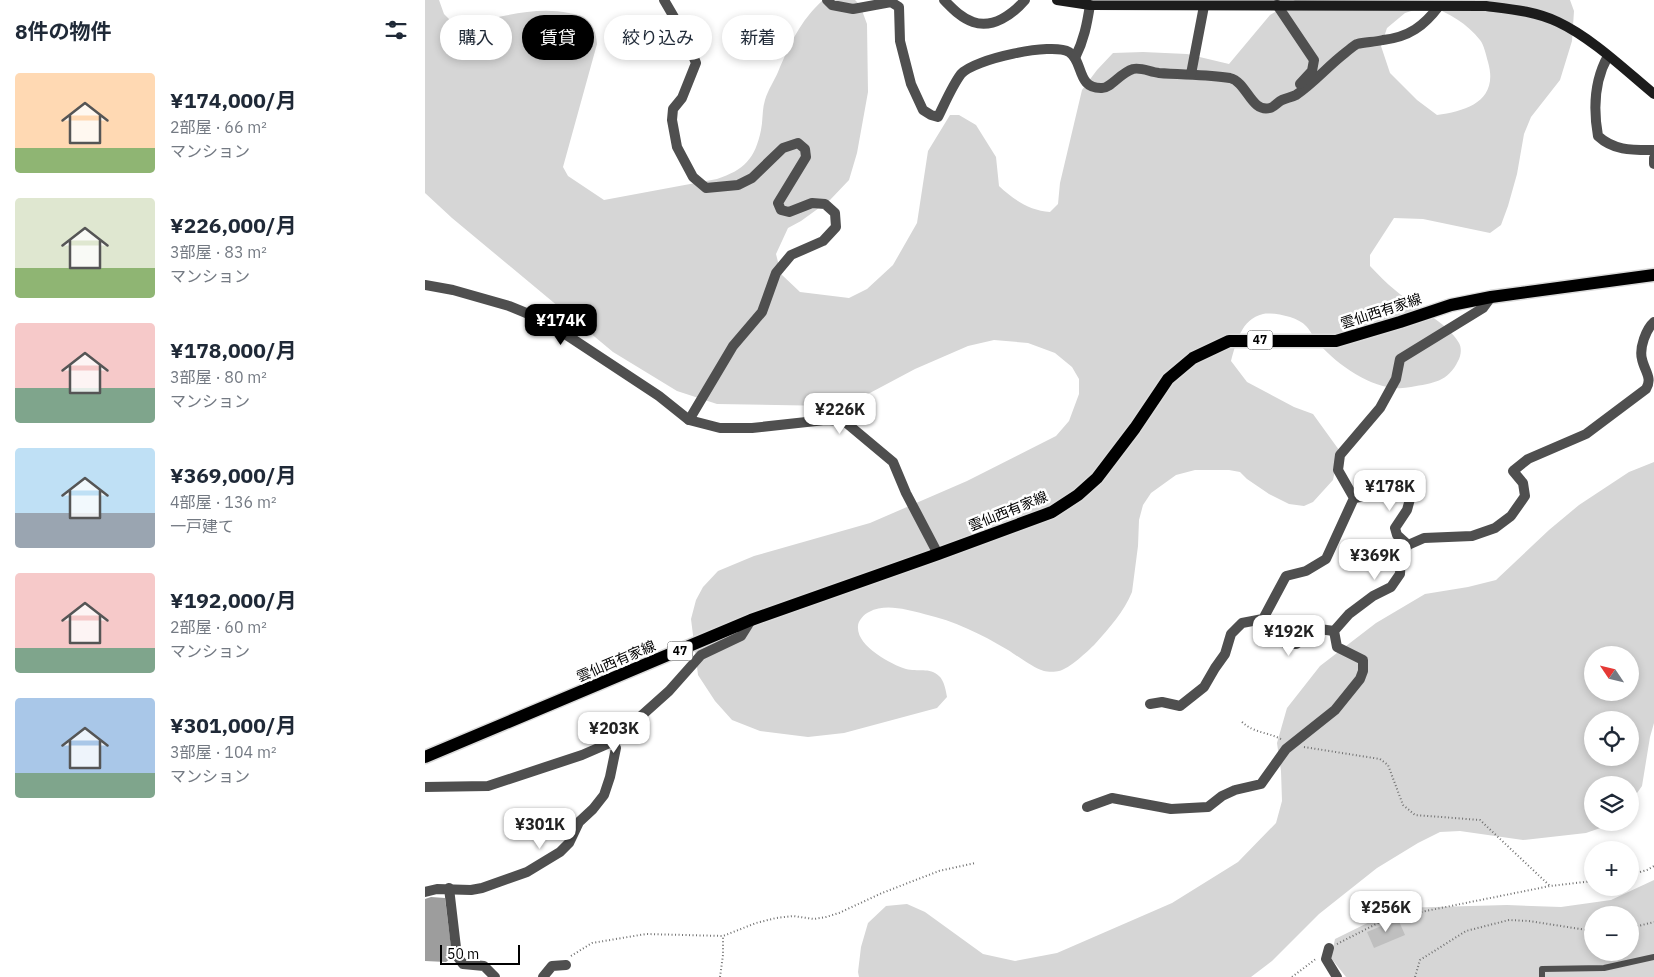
<!DOCTYPE html>
<html lang="ja">
<meta charset="utf-8">
<style>
:root{--surface:#fff;--page:#f6f6f7;--text:#1f2937;--muted:#747a83;--accent:#000}
body{margin:0;font-family:"IBM Plex Sans","Noto Sans JP",sans-serif;background:var(--page);color:var(--text);height:100vh;display:flex;flex-direction:column;font-size:19px;white-space:nowrap}
*{box-sizing:border-box;margin:0}
p{font-size:16px;color:var(--muted)}
.icon{flex:none;width:28px;height:28px;fill:none;stroke:currentColor;stroke-width:2;stroke-linecap:round;stroke-linejoin:round}
.map{position:relative;flex:1;overflow:hidden}
.panel{display:flex;flex-direction:column;background:var(--surface);width:425px}
.panel>*{flex:none}
.banner{position:absolute;left:15px;top:15px;width:475px;height:45px;display:flex;gap:10px}
.needle{width:32px;rotate:305deg}
.tools{position:absolute;left:1159px;top:646px;display:grid;gap:10px}
.tools a{display:grid;place-items:center;width:55px;height:55px;border-radius:50%;background:var(--surface);box-shadow:0 2px 8px #0003;font-size:25px}
.scale{position:absolute;left:15px;bottom:12px;width:80px;box-sizing:border-box;padding-left:5px;border:2px solid #000;border-top:0;font-size:14px;line-height:18px;white-space:nowrap;color:#000;-webkit-text-stroke:4px #fff;paint-order:stroke}
.price{position:absolute;translate:-50% -42px;padding:0 11px;border-radius:10px;background:#fff;color:#222;font-size:16px;line-height:32px;filter:drop-shadow(0 1px 2px #0008)}
.price::after{content:'';position:absolute;left:50%;top:30px;width:15px;height:11px;margin-left:-8px;background:inherit;clip-path:polygon(0 0,100% 0,50% 100%)}
.price.active{background:var(--accent);color:#fff}
ul{padding:0;list-style:none}
li{display:flex;align-items:center;gap:15px;height:125px;padding:0 15px}
li span{display:grid;place-items:center;flex:none;width:140px;height:100px;border-radius:5px;color:#555}
li>.icon{margin-inline-start:auto}
span .icon{width:60px;height:60px;fill:#fffc;stroke-width:1}
li b{font-size:21px}
h2{display:flex;justify-content:space-between;align-items:center;height:60px;padding:0 15px;font-size:21px}
.tag{padding:0 18px;border-radius:22px;background:var(--surface);box-shadow:0 2px 8px #0003;font-size:18px;line-height:45px}
.tag.active{background:var(--accent);color:#fff}
main{display:flex;flex:1;min-height:0}
.map>svg:first-child{display:block}
.green{fill:#d6d6d6;fill-rule:evenodd}
.water{fill:#9d9d9d}
.building{fill:#bfbfbf}
.lines{fill:none;stroke-linecap:round;stroke-linejoin:round}
.primary-casing{stroke:#dbdbdb;stroke-width:15}
.path{stroke:#717171;stroke-width:2;stroke-dasharray:1 2.5;stroke-linecap:butt}
.lane{stroke:#4f4f4f;stroke-width:6}
.street{stroke:#4f4f4f;stroke-width:10}
.secondary{stroke:#1c1c1c;stroke-width:10}
.primary{stroke:#000;stroke-width:12}
.labels{text-anchor:middle;stroke-width:5;stroke-linejoin:round;paint-order:stroke}
.shield{fill:#fff;stroke:#4c4c4c;stroke-width:1}
.shield-label{font-size:12px;font-weight:bold;fill:#000}
.street-label{font-size:14px;fill:#000;stroke:#fff}
</style>
<main>
<section class="panel">
<h2>8件の物件<svg class="icon" aria-label="filters" viewBox="0 0 24 24"><path d="M4 7h16M4 17h16"/><circle cx="9" cy="7" r="2"/><circle cx="15" cy="17" r="2"/></svg></h2>
<ul>
<li><span style="background:linear-gradient(#ffd9b3 75%,#8fb573 0)"><svg class="icon" aria-label="home" viewBox="0 0 24 24"><path d="M3 11l9-7 9 7M6 9v11h12V9"/></svg></span><div><b>¥174,000/月</b><p>2部屋 · 66 m²</p><p>マンション</p></div></li>
<li><span style="background:linear-gradient(#dfe7d0 70%,#8fb573 0)"><svg class="icon" aria-label="home" viewBox="0 0 24 24"><path d="M3 11l9-7 9 7M6 9v11h12V9"/></svg></span><div><b>¥226,000/月</b><p>3部屋 · 83 m²</p><p>マンション</p></div></li>
<li><span style="background:linear-gradient(#f6c9c9 65%,#7fa58c 0)"><svg class="icon" aria-label="home" viewBox="0 0 24 24"><path d="M3 11l9-7 9 7M6 9v11h12V9"/></svg></span><div><b>¥178,000/月</b><p>3部屋 · 80 m²</p><p>マンション</p></div></li>
<li><span style="background:linear-gradient(#bfe0f5 65%,#9aa5b1 0)"><svg class="icon" aria-label="home" viewBox="0 0 24 24"><path d="M3 11l9-7 9 7M6 9v11h12V9"/></svg></span><div><b>¥369,000/月</b><p>4部屋 · 136 m²</p><p>一戸建て</p></div></li>
<li><span style="background:linear-gradient(#f6c9c9 75%,#7fa58c 0)"><svg class="icon" aria-label="home" viewBox="0 0 24 24"><path d="M3 11l9-7 9 7M6 9v11h12V9"/></svg></span><div><b>¥192,000/月</b><p>2部屋 · 60 m²</p><p>マンション</p></div></li>
<li><span style="background:linear-gradient(#a9c7e8 75%,#7fa58c 0)"><svg class="icon" aria-label="home" viewBox="0 0 24 24"><path d="M3 11l9-7 9 7M6 9v11h12V9"/></svg></span><div><b>¥301,000/月</b><p>3部屋 · 104 m²</p><p>マンション</p></div></li>
</ul>
</section>
<div class="map">
<svg width="1229" height="977" viewBox="0 0 1229 977">
<rect width="100%" height="100%" fill="#fff"/>
<g class="green">
<path d="M0 0H14L19 14 29 24C68 21 105 5 144 13 149 14 156 15 159 17 169 24 171 33 172 44L138 167 143 176 179 200 292 179C319 170 330 159 336 130 338 121 337 109 340 100 343 90 349 81 353 72 365 44 375 21 398 0H430L435 5 442 24 443 92 432 153 424 180 405 200 376 221 363 228 351 254 356 274 375 292 424 298 442 289 468 265 492 223 503 151 525 115H534L551 125 571 157 574 186C589 200 605 211 625 212L633 204 635 183 657 90 672 70 688 53 718 52 762 54 804 64 845 15 870 0H1145L1149 11 1147 41 1135 80 1106 117 1099 134 1092 174 1083 206 1076 225 1065 233 998 219 969 218 945 255V266C953 274 961 283 970 290 988 306 1022 322 1034 343 1037 348 1036 356 1033 361 1023 382 1008 383 986 387 953 394 916 368 894 344 889 339 886 331 881 326 873 317 849 312 838 314 816 319 811 343 806 361L822 382 869 407 888 414 914 450 908 480 888 502 879 506 864 504 844 494 822 479 815 472 804 470H770L751 475 726 493 718 505 714 520 713 546 707 592C699 612 684 628 670 644 663 651 644 669 634 671 631 672 622 672 619 671 610 669 591 655 583 650 556 634 530 621 499 614 482 610 461 603 444 612 439 614 433 621 433 626 431 646 466 664 481 669 492 672 505 667 514 676 519 680 521 691 522 697L512 708 419 733 383 737 335 731 307 720 290 701 273 675 266 619 271 600 278 587 293 571 329 556 445 523 542 481 631 436 644 421 654 394V379L647 367 630 353 603 343 569 340 543 346 490 369 443 394 408 406 292 404 252 391 188 352 27 218 0 193ZM1005 5C1024 14 1042 23 1055 40 1059 45 1061 55 1063 62 1074 100 1043 111 1012 115L992 100 965 73 956 46 962 28 980 13Z"/>
<path d="M1229 462V723L1225 737 1217 786 1205 803V785H1168V822L1185 823 1181 826 1161 833 1098 840 1035 831 1015 832 993 843 952 868 894 914 847 961 826 977H434L433 972 436 947 443 923 461 906 482 904 500 912 558 954 590 961 632 953 747 903 813 862 851 823 857 801 856 771 852 743 862 708 895 666 951 623 1000 594 1043 587 1071 580 1124 530 1154 505 1204 472ZM1168 655H1205V692H1168ZM1168 720H1205V758H1168Z"/>
<path d="M1229 880V977H921L906 958 910 939 973 908 1082 905 1136 907 1186 900ZM1168 915H1205V952H1168Z"/>
</g>
<path class="water" d="M6 897 20 898 27 955 26 958 21 962 0 961V899Z"/>
<path class="building" d="M973 919 980 935 949 948 942 932Z"/>
<g class="lines">
<defs>
<path id="primary" d="M0 757 326 620 513 554 627 512 653 495 672 478 710 428 743 379 768 358 804 341H911L975 322 1026 305 1066 297 1229 275"/>
</defs>
<use href="#primary" class="primary-casing"/>
<g class="path">
<path d="M817 722C829 733 842 732 856 739"/>
<path d="M879 747 955 759 963 765 978 805 990 815 1055 820 1125 886"/>
<path d="M1205 875 1222 870 1229 866"/>
<path d="M1205 928 1229 922"/>
<path d="M912 944 961 919 1125 886 1168 881"/>
<path d="M146 956 167 943 221 934 298 936 331 923 351 918 368 916 389 919 401 917 414 913 457 893 514 871 550 863"/>
<path d="M295 977 298 955V936"/>
<path d="M867 977 892 958"/>
<path d="M990 977 995 960 1041 931 1084 920 1104 921 1168 931"/>
</g>
<path class="lane" d="M1117 977V969L1179 968 1229 957"/>
<g class="street">
<path d="M239 0 260 36 271 63 257 98 248 109 247 120 252 147 268 177 281 188 313 185 327 178 358 148 373 143 380 149 381 157 353 203 356 210 364 212 387 203 400 204 410 213 411 227 398 241 366 255 351 273 337 312 308 346 264 420"/>
<path d="M402 0 407 5 428 9 466 2 474 7 475 41 486 84 498 110 506 115 513 117C520 103 527 86 536 74 549 59 627 42 644 52 659 61 651 89 677 88 686 88 695 73 708 69 716 67 725 72 734 73 757 75 782 74 805 78 822 82 826 113 845 108 849 107 853 102 857 100 862 98 867 97 871 95 889 83 903 66 920 53 924 50 928 46 932 44 940 42 950 42 958 40 984 37 999 26 1014 6"/>
<path d="M519 0C527 8 536 18 548 22 568 29 588 14 600 0"/>
<path d="M852 5 889 60 887 71 875 84"/>
<path d="M1183 56C1169 81 1168 108 1173 136 1189 151 1208 150 1229 150"/>
<path d="M650 58C659 40 662 24 665 5"/>
<path d="M766 74 779 6"/>
<path d="M1229 158V164"/>
<path d="M0 285 28 290 84 306 111 317 134 330 234 396 264 420 295 428H327L400 420 419 421 468 462 481 493 513 554"/>
<path d="M929 498 968 492 981 493 985 499 982 510 970 528 972 535 983 545"/>
<path d="M838 619 848 633 861 644H871L894 629 909 631"/>
<path d="M725 704 737 702 755 706 779 687 790 668 800 654 806 634 817 623 838 619 861 576 881 571 901 559 929 498 913 470 915 455 955 408 971 379 975 359 1058 308 1066 297"/>
<path d="M0 787 63 786 157 755 187 742 244 691 276 655 316 636 326 620"/>
<path d="M662 807 687 798 746 809 783 807 797 796 810 790 836 784 861 749 910 710 935 679 938 671V660L912 647 909 631 924 614 948 596 966 587 975 574 976 556 983 545 999 538 1047 536 1070 528 1086 516 1100 496 1098 483 1088 471 1103 459 1161 434 1221 389C1228 378 1219 370 1217 359 1214 348 1221 329 1229 322"/>
<path d="M24 888 32 956 38 964 59 966 70 977"/>
<path d="M0 892 12 889 46 890 57 888 102 872 135 852 144 843 154 822 168 809 179 795 185 777 191 748 187 742"/>
<path d="M904 948 901 959 912 977"/>
<path d="M118 977 127 966 141 965"/>
</g>
<path class="secondary" d="M632 0 665 5 1061 6C1085 9 1110 11 1133 22 1167 38 1200 70 1229 94"/>
<use href="#primary" class="primary"/>
</g>
<g class="labels">
<g class="shield">
<rect x="822.5" y="330.5" width="25" height="19" rx="4"/>
<rect x="242.5" y="641.5" width="25" height="19" rx="4"/>
</g>
<g class="shield-label">
<text x="835" y="344">47</text>
<text x="255" y="655">47</text>
</g>
<g class="street-label">
<text transform="translate(956 311) rotate(-18)" y="5">雲仙西有家線</text>
<text transform="translate(583 511) rotate(-22)" y="5">雲仙西有家線</text>
<text transform="translate(191 661) rotate(-23)" y="5">雲仙西有家線</text>
</g>
</g>
</svg>
<div class="tools">
<a><svg class="needle" viewBox="-14 -14 28 28"><path d="M0-13l5 13h-10z" fill="#e53935"/><path d="M0 13l5-13h-10z" fill="#747a83"/></svg></a>
<a><svg class="icon" aria-label="locate" viewBox="0 0 24 24"><circle cx="12" cy="12" r="6"/><path d="M12 2v4M12 18v4M2 12h4M18 12h4"/></svg></a>
<a><svg class="icon" aria-label="layers" viewBox="0 0 24 24"><path d="M12 4l9 5-9 5-9-5zM3 14l9 5 9-5"/></svg></a>
<a>+</a>
<a>−</a>
</div>
<div class="scale">50 m</div>
<b class="price active" style="left:136px;top:346px">¥174K</b>
<b class="price" style="left:415px;top:435px">¥226K</b>
<b class="price" style="left:965px;top:512px">¥178K</b>
<b class="price" style="left:950px;top:581px">¥369K</b>
<b class="price" style="left:864px;top:657px">¥192K</b>
<b class="price" style="left:189px;top:754px">¥203K</b>
<b class="price" style="left:115px;top:850px">¥301K</b>
<b class="price" style="left:961px;top:933px">¥256K</b>
<div class="banner">
<a class="tag">購入</a>
<a class="tag active">賃貸</a>
<a class="tag">絞り込み</a>
<a class="tag">新着</a>
</div>
</div>
</main>
